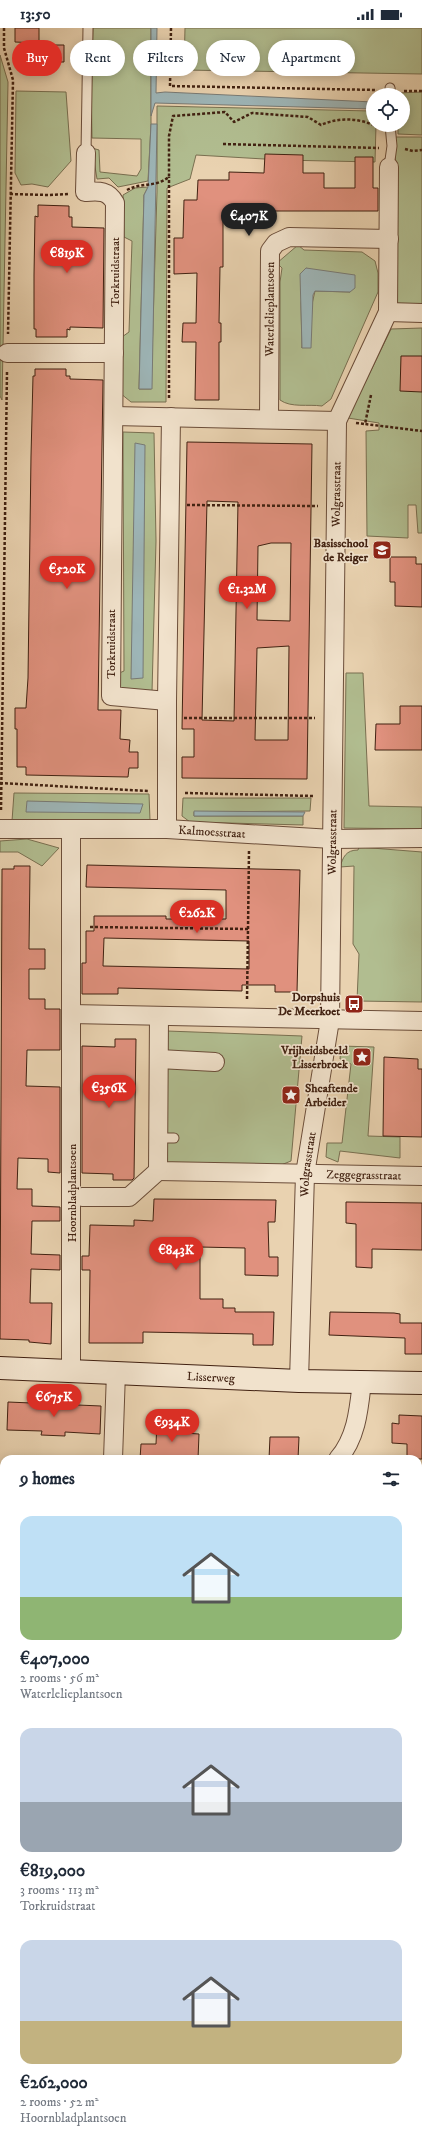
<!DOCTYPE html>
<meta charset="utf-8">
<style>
:root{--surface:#fff;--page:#f6f6f7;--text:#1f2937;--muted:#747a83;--accent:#d93025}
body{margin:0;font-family:"IM FELL DW Pica",serif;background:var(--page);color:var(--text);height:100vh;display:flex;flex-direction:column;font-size:15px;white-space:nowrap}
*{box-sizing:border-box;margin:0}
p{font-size:13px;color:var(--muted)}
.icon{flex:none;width:22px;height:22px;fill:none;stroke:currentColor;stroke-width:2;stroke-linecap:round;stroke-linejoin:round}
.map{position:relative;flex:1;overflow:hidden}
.drawer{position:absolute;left:0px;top:1427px;width:422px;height:692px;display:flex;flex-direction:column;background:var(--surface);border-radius:12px 12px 0 0;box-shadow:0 2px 10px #0003}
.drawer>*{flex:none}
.hud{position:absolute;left:12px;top:12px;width:398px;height:36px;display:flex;gap:8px}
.tools{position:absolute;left:366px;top:60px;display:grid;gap:8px}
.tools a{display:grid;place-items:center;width:44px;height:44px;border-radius:50%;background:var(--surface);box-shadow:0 2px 10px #0003;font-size:20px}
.price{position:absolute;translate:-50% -34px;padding:0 9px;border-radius:14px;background:var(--accent);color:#fff;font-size:13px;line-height:26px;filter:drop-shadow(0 1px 2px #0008)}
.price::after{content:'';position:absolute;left:50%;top:24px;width:12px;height:9px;margin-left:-6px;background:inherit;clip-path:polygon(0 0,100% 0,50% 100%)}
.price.active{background:#222;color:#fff}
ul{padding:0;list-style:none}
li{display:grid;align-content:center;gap:8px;height:212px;padding:0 20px}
li span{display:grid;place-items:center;height:124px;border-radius:12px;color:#555}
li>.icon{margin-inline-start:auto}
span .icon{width:72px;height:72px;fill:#fffc;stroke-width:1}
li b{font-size:17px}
h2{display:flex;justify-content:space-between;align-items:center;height:48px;padding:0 20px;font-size:17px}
.pill{padding:0 14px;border-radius:18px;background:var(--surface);box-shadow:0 2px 10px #0003;font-size:14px;line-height:36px}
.pill.active{background:var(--accent);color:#fff}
.status{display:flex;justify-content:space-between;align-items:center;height:28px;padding:0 20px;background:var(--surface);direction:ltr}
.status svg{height:11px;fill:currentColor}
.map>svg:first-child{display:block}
.green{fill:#b1bd90;stroke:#796f50;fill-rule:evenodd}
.water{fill:#9db5b7;stroke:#787a75}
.building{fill:#e0917e;stroke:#412111;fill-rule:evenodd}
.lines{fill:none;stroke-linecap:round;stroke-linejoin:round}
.lane-casing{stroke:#6b4d39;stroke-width:11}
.street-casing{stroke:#6b4d39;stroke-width:20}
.secondary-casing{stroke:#412111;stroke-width:24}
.path{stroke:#412111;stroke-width:2.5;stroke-dasharray:3 2;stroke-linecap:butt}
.lane{stroke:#f1e2cc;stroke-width:9}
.street{stroke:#f1e2cc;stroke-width:18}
.secondary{stroke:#f1e2cc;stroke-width:22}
.labels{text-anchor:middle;stroke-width:3.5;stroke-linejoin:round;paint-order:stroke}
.street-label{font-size:12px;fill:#412111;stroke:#f1e2cc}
.poi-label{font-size:12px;font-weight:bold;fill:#412111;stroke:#f1e2cc;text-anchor:end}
</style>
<div class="status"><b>13:50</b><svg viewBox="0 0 49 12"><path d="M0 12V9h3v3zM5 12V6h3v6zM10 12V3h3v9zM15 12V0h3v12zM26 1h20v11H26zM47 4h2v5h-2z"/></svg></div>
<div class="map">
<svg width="422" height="2119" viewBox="0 0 422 2119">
<rect width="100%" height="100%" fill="#e9d2b0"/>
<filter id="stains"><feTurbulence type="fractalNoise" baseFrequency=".005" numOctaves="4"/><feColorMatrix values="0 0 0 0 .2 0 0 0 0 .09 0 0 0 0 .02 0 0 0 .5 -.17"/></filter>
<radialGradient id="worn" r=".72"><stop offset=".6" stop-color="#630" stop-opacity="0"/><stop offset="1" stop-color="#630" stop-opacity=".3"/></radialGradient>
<g class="green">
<path d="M93 0H151V96L148 153 118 159 109 150 97 151 92 120 99 122 100 144 137 148 141 141V111L92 110 91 54Z"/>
<path d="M185 0H422V46L184 42Z"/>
<path d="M0 27 8 54 2 372 0 368Z"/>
<path d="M16 63 66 64 71 133 48 159 32 156 21 157 15 145Z"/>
<path d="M422 64V107L398 106V97H403V67H397V65Z"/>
<path d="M157 78 371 83 373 84V97H376L375 134 281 132 196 127 190 151 167 160 166 374H131L120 365 122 309 129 304 132 213 124 209 123 167 135 160 148 159 144 167 139 361H151L157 164Z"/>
<path d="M395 109H422V277H397Z"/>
<path d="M298 217 304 222 362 224 375 233 378 245V264L331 371 322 378C308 376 291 380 280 372V254L282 240 277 235ZM306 240 350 264 315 263 302 320 301 275Z"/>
<path d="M422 300V505H418L416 477H408V510L367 508 366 403 379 402V395L348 390 391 301Z"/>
<path d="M123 404 154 405 156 513 152 664 119 662 117 646 124 643Z"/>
<path d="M346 645H363L369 778 422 779V801L344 800Z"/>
<path d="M14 765 149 766 150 792 12 793Z"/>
<path d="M183 770H311L310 783 194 784V788H303V797L190 794 182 788Z"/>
<path d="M27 811 59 820 42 838 18 824H0V813Z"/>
<path d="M359 819 422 824V974L357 973 359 926 353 916 354 838 340 839C343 829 346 822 358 822Z"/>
<path d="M167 1003 302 1008 291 1133 276 1139 165 1136Z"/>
<path d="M341 1018 374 1019 368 1108 400 1109V1130L340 1123 338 1134 326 1129 327 1115H342L351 1036 340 1031Z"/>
</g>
<g class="water">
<path d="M151 0H157L156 65 165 64 373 74V81L155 75 151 88Z"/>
<path d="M151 96H157L152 361H139L144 167 148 159Z"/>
<path d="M306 240 355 247V260L350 264 315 263 313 267 311 320H302L300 246Z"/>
<path d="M135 415 145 417 143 650 131 651Z"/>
<path d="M27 773 143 776 140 785 26 784Z"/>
<path d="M194 783 305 784 303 788H194Z"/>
<path d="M422 1700V1867L418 1872V1705Z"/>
<path d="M51 2115H199L195 2119H47Z"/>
</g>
<g class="building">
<path d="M15 0H39V15L15 14Z"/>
<path d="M41 17H64V34H42Z"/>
<path d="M265 126 303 127V145H324V160H355V129H373V160H378V183H223V239H220L219 295H221V314H219V372H195L196 314H182L183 295H196L197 245 174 246V210H183L184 172H197L198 152H229V144L264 145Z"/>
<path d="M38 177 69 178V189H72V199L104 200 103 300 70 299V302L67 301V309H36V301H34V247L35 188 38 189Z"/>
<path d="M401 328H422V364L400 363Z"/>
<path d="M35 341H66V348H70V351L103 352 98 682H121L120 711 130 712 129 724H138V740H129L128 749 26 747V739H17V701H15V680H26L28 650 31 428 33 348H35Z"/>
<path d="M187 414 312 416 307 751 182 750V729H194V701H182ZM207 473 238 474 234 693 202 692ZM271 515H291L290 593 257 592 258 518ZM289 618 288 712H255L257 620Z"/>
<path d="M390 529H416V536H422V579L395 578V554H390Z"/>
<path d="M400 678H422V722H375L376 696H400Z"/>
<path d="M87 837 300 842 297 964H275V957H242V963L118 960V966H82V935H86V903H94V888H166V891H226V862L86 859ZM104 910 249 913V941L103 938Z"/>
<path d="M14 838H30L29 921H45V941H29V971H45V981H60V1022H27L26 1058 60 1059V1145L48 1144V1131L18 1130 17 1161H32V1178L60 1179V1193H32L31 1226 60 1227V1242L31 1241 30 1275H52L51 1316 29 1314V1312L0 1311 2 841H14Z"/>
<path d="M115 1011H136L134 1150 132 1152H113V1146L82 1145V1018L115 1019Z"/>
<path d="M384 1029 418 1031V1041H422V1109L383 1108Z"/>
<path d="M154 1171 276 1172 275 1194H268L269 1229H278V1248L245 1247V1220L200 1219V1271H223V1280H235V1284H274L273 1317H253V1306L143 1304V1315H89L90 1242H82V1228H89L90 1197 134 1198V1192L153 1193Z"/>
<path d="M346 1174 422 1175V1222L372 1221V1240L356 1239V1196L346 1195Z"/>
<path d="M330 1284 394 1285 400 1286V1295H422V1326H405V1310L329 1307Z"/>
<path d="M8 1374 101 1378 100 1406 65 1404V1408L41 1407 42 1403 7 1402Z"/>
<path d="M399 1387 422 1388V1431H407V1416L392 1415V1395L399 1396Z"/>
<path d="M171 1393H185V1405L199 1406 198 1431H140L141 1416H156L157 1394 171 1395Z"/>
<path d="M270 1409H299L298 1431H269Z"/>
</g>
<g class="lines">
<defs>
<g id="lane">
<path d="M390 60 391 67"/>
<path d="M86 125 88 0"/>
<path d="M389 139 392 118 390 97"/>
<path d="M158 1110H174"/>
<path d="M0 1911 4 1906"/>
</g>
<g id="street">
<path d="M86 125 85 164C99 163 108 162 115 175L111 668 167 673"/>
<path d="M388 284 422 285"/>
<path d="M7 325H114"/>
<path d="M114 388 337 393"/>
<path id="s1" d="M269 391 270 223 276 215 289 209 389 211"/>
<path id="s2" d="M1 801H167L332 811 422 810"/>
<path d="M167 801V673L171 389"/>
<path d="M71 986 422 993"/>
<path id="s3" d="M159 988 158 1143 422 1148"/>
<path d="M159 1031 215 1034"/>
<path d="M82 1169H129L158 1143"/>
<path d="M71 1343V802"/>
<path id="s4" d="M299 1353 305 1146 330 992 337 393 388 284 389 139"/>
<path d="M113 1431 116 1344"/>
<path d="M338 1431C357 1409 359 1380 362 1353"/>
<path d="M0 1639H4"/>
<path d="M0 1814 4 1809"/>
<path d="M0 1834 4 1838"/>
</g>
<g id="secondary">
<path id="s5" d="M0 1340 299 1353 422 1355"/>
<path d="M418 1685 422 1680"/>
<path d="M34 2119 37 2115"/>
</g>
</defs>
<use href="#lane" class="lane-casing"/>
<use href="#street" class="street-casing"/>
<use href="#secondary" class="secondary-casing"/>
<g class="path">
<path d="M4 0V20L13 52 8 306"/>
<path d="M171 0 170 58 377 62"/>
<path d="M404 63H422"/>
<path d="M223 116 379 120"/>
<path d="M405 121 413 123 422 122"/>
<path d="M127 162C142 154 154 160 169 149V108L173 88 225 84 234 94 252 85 308 89 321 97C339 89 358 90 376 98"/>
<path d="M10 166 49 167 68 166"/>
<path d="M371 367 365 396 422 403"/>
<path d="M169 370V149"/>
<path d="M356 395 365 396"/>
<path d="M187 477 318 478"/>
<path d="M184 690H315"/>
<path d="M0 755 148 763"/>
<path d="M185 765 314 768"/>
<path d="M1 782 7 343"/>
<path d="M90 899 248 901 247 972"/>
<path d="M248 901 249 823"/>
<path d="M0 1443H4"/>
<path d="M418 1889 422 1885"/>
<path d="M209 2119 213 2115"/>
</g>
<use href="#lane" class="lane"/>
<use href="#street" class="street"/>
<use href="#secondary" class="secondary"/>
</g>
<defs>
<symbol id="school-square" viewBox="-11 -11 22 22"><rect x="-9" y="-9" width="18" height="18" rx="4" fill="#8f2418" stroke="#f1e2cc"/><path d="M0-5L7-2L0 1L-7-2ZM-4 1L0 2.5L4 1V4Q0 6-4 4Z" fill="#fff"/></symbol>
<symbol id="bus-square" viewBox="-11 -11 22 22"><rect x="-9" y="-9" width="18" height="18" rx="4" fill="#8f2418" stroke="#f1e2cc"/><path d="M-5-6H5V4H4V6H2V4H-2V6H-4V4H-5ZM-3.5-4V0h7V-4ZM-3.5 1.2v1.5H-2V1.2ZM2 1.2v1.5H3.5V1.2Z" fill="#fff"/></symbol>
<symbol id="sight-square" viewBox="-11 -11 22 22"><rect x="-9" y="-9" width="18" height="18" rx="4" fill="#8f2418" stroke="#f1e2cc"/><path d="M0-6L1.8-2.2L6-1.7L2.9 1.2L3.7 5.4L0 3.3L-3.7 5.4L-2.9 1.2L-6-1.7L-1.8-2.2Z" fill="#fff"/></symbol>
</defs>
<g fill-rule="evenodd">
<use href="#school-square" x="371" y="511" width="22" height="22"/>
<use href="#bus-square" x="343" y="965" width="22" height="22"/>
<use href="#sight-square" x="351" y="1018" width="22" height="22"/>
<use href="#sight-square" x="280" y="1056" width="22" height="22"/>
</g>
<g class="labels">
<g class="street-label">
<text transform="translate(115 244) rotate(-90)" y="4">Torkruidstraat</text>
<text dy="4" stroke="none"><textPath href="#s1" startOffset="110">Waterlelieplantsoen</textPath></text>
<text dy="4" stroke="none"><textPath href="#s4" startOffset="889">Wolgrasstraat</textPath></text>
<text transform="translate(111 616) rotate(-90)" y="4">Torkruidstraat</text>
<text dy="4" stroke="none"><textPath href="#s2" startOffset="211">Kalmoesstraat</textPath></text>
<text dy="4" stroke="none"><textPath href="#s4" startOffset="541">Wolgrasstraat</textPath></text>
<text dy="4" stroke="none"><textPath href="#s4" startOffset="217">Wolgrasstraat</textPath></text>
<text dy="4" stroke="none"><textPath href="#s3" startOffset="361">Zeggegrasstraat</textPath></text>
<text transform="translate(72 1165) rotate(-90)" y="4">Hoornbladplantsoen</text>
<text dy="4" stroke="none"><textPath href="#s5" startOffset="211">Lisserweg</textPath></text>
</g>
<g class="poi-label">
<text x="368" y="519">Basisschool<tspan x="368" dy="14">de Reiger</tspan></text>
<text x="340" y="973">Dorpshuis<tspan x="340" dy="14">De Meerkoet</tspan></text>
<text x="348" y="1026">Vrijheidsbeeld<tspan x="348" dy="14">Lisserbroek</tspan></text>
<text x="305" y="1064" text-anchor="start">Shcaftende<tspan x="305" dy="14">Arbeider</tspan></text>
</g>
</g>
<rect width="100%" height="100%" filter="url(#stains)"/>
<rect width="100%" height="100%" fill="url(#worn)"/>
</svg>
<div class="tools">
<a><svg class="icon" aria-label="locate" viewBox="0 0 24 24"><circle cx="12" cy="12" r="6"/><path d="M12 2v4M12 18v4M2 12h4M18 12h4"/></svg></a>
</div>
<b class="price active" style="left:249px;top:209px">€407K</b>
<b class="price" style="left:67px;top:246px">€819K</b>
<b class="price" style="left:67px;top:562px">€520K</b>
<b class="price" style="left:247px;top:582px">€1.32M</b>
<b class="price" style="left:197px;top:906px">€262K</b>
<b class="price" style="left:109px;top:1081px">€356K</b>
<b class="price" style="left:176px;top:1243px">€843K</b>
<b class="price" style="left:54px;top:1390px">€675K</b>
<b class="price" style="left:172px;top:1415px">€934K</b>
<div class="hud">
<a class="pill active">Buy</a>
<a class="pill">Rent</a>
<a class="pill">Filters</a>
<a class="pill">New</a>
<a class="pill">Apartment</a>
</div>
<section class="drawer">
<h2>9 homes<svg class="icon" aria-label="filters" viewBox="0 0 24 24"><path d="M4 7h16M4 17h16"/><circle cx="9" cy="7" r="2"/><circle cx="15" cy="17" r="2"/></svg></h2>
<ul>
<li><span style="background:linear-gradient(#bfe0f5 65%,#8fb573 0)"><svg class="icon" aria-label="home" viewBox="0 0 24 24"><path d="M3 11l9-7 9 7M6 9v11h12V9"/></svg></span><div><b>€407,000</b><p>2 rooms · 56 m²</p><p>Waterlelieplantsoen</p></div></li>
<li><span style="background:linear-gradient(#c9d6e8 60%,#9aa5b1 0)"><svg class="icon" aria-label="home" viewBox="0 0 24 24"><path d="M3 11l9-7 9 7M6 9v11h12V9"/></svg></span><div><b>€819,000</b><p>3 rooms · 113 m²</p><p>Torkruidstraat</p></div></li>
<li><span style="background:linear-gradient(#c9d6e8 65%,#c2b280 0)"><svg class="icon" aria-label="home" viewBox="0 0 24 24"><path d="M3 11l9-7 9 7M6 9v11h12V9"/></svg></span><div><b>€262,000</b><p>2 rooms · 52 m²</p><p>Hoornbladplantsoen</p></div></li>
</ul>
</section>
</div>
